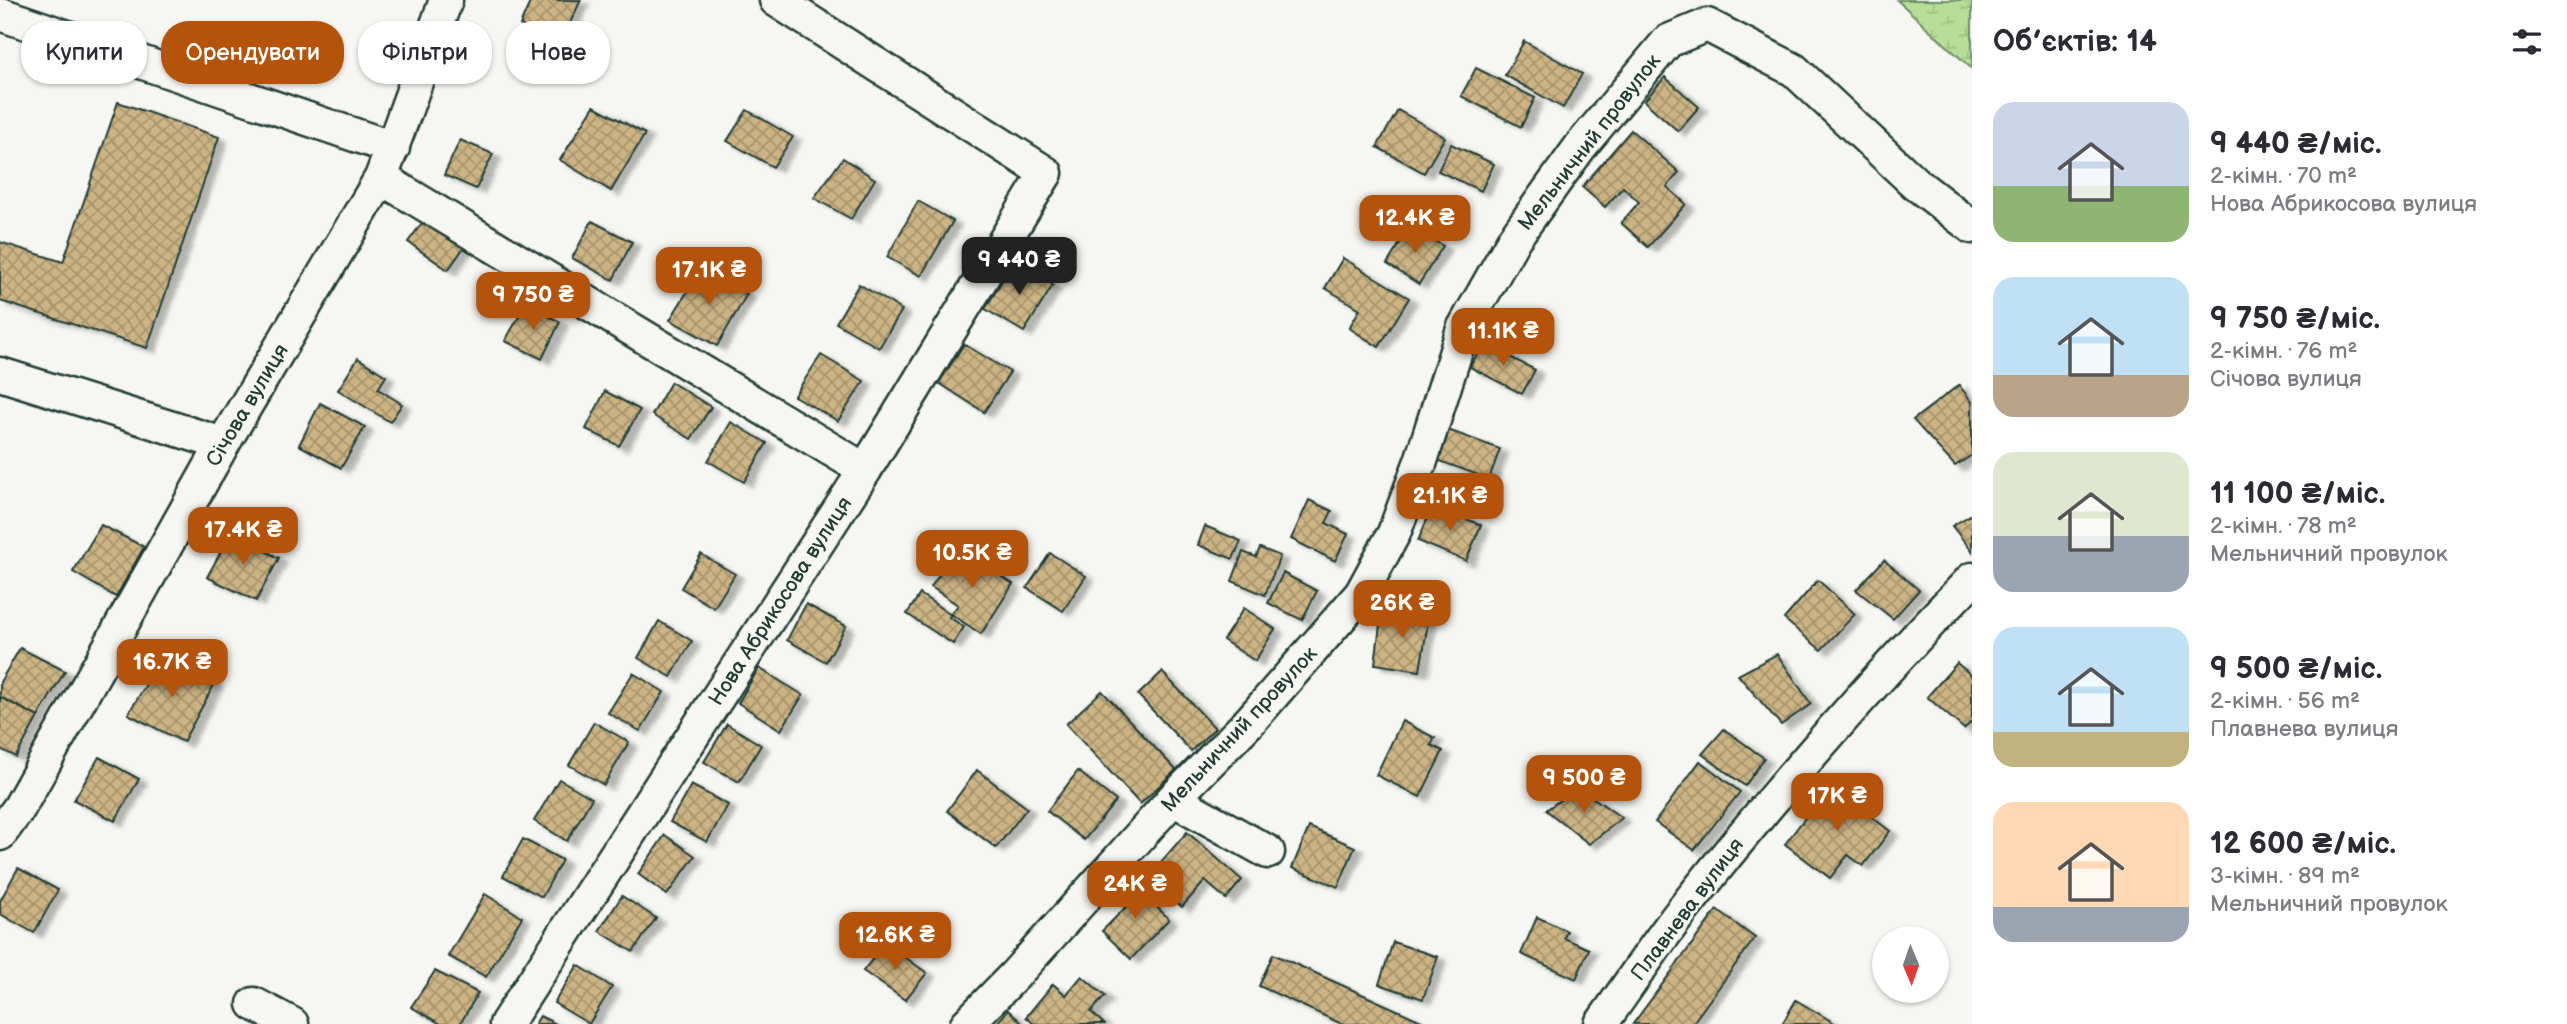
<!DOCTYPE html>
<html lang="uk">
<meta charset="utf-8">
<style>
:root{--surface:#fff;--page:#f7f7f7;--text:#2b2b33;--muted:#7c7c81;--accent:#b45309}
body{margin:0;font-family:"Balsamiq Sans",sans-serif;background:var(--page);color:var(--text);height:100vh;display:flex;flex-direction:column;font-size:26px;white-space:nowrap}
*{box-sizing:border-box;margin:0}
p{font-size:23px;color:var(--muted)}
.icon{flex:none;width:38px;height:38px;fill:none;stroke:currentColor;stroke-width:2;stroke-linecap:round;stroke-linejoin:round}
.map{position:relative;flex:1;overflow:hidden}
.details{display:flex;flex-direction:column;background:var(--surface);width:595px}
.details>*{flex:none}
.banner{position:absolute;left:21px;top:21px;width:665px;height:63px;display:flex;gap:14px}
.needle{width:46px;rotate:178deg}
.fabs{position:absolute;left:1872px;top:926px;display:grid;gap:14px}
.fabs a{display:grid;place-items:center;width:77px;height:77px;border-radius:50%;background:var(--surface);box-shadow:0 2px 5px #0004;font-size:35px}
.price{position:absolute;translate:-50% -60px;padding:0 16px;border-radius:14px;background:var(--accent);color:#fff;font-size:23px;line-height:46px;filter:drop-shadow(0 2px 4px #0008)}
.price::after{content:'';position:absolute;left:50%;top:42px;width:21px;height:16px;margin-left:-10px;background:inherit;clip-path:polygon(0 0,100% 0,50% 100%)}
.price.on{background:#222;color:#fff}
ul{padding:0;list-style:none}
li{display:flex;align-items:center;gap:21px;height:175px;padding:0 21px}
li span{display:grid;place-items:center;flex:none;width:196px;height:140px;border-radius:21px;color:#555}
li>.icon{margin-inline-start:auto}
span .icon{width:84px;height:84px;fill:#fffc;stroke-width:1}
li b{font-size:30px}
h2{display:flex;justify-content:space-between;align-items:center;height:84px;padding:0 21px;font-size:30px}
.chip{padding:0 24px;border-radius:28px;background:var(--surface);box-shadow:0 2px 5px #0004;font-size:24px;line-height:63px}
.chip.on{background:var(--accent);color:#fff}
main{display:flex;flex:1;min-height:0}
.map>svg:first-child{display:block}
.wetland{fill:url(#wetland-marsh);stroke:#6b8d66;stroke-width:2}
.building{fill:url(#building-cross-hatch);stroke:#1f3d34;stroke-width:2;filter:url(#shadow)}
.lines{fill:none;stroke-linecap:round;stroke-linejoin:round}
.minor-casing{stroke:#1f3d34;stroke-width:37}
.minor{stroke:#f6f6f2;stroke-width:32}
.labels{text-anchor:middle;stroke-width:5;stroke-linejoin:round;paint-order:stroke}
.street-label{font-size:21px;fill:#1f3d34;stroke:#f6f6f2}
</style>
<main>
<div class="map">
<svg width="1972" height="1024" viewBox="0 0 1972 1024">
<defs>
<pattern id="wetland-marsh" width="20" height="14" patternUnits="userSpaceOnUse" patternTransform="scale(1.75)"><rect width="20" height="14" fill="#b7dd98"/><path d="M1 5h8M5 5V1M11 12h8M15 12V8" fill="none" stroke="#9dbf84"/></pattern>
<pattern id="building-cross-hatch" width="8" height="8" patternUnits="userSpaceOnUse" patternTransform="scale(1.75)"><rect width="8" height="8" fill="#ceb484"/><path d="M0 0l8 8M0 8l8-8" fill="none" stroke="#a7946d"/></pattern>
<filter id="shadow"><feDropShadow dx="8" dy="4.5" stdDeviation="2" flood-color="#0004"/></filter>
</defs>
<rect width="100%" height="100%" fill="#f6f6f2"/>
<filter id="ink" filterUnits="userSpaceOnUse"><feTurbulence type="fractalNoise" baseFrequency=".0143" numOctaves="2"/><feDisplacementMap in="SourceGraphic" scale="14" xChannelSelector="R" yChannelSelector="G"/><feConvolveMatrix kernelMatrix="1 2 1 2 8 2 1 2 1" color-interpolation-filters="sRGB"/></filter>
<g filter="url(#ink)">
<path class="wetland" d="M1897 0H1972V69Z"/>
<g class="building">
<path d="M531 0H581L560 44 520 25Z"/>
<path d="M1524 41 1582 74 1563 108 1505 75Z"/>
<path d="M1476 68 1535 98 1521 127 1461 96Z"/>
<path d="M1665 77 1699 107 1678 131 1644 101Z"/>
<path d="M118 102 219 137 147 348 0 301V242L63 262Z"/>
<path d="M594 106 645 134 611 191 560 160Z"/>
<path d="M747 110 793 137 773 167 727 141Z"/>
<path d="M1398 110 1445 137 1424 173 1377 147Z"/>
<path d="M1631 130 1679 172 1667 187 1686 204 1648 247 1621 223 1639 202 1623 187 1605 207 1582 187Z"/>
<path d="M460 140 493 154 476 189 444 175Z"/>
<path d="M1451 144 1494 164 1481 191 1438 171Z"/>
<path d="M843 158 875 179 851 219 814 198Z"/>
<path d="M918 201 953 221 921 276 887 257Z"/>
<path d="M428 215 467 243 448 270 408 242Z"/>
<path d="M592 221 632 242 613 280 572 258Z"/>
<path d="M1411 226 1443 246 1419 284 1387 264Z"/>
<path d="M1343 258 1409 298 1379 347 1349 328 1360 309 1325 288Z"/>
<path d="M1014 261 1053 285 1024 332 985 309Z"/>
<path d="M701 269 747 294 717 346 670 320Z"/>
<path d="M859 284 902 310 879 348 836 323Z"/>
<path d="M526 304 560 322 542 359 505 341Z"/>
<path d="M1483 343 1535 370 1522 394 1470 367Z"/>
<path d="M964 344 1010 372 984 412 939 383Z"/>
<path d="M821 355 864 381 838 421 794 396Z"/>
<path d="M358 358 386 376 378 389 402 404 390 422 338 390Z"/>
<path d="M671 382 711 407 691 439 652 415Z"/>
<path d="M1959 385 1972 402V455L1955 466 1913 420Z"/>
<path d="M605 391 640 410 619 446 586 429Z"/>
<path d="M320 403 365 427 341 468 299 445Z"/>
<path d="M731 422 767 443 744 482 708 461Z"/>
<path d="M1448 430 1500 449 1489 479 1437 460Z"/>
<path d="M1309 500 1332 511 1326 523 1348 534 1335 561 1291 539Z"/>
<path d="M1433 505 1481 525 1466 561 1418 541Z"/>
<path d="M1972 514V551L1952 526Z"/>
<path d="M101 525 144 547 116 597 73 572Z"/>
<path d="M1205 526 1241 541 1233 559 1198 545Z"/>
<path d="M231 533 279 558 256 601 207 577Z"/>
<path d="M957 548 1013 584 981 634 951 614 958 605 931 587Z"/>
<path d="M1260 548 1280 556 1265 595 1232 581 1243 552 1256 557Z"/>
<path d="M1050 553 1086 576 1063 611 1027 588Z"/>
<path d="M701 554 735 574 714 608 681 588Z"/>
<path d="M1884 560 1919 590 1893 619 1856 590Z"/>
<path d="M1283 573 1317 591 1302 620 1268 603Z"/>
<path d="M1818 580 1855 614 1821 650 1784 619Z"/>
<path d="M920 594 951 615 949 617 964 627 953 644 907 614Z"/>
<path d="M806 604 846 626 826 662 787 640Z"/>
<path d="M1244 608 1275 629 1255 661 1223 640Z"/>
<path d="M1382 609 1429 616 1420 671 1375 664Z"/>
<path d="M659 621 692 641 671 677 638 658Z"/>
<path d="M20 648 65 671 38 717 0 697V682Z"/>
<path d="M1777 654 1811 704 1781 725 1738 675Z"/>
<path d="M164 655 215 683 183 742 128 714Z"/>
<path d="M1957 663 1972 676V721L1964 729 1927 697Z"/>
<path d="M759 668 803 695 781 730 738 703Z"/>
<path d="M1162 672 1215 728 1191 751 1138 695Z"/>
<path d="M633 673 664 692 640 731 608 713Z"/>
<path d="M1102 691 1176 770 1140 804 1066 724Z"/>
<path d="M0 697 38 717 16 757 0 749Z"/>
<path d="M1402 721 1435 738 1431 745 1443 751 1420 797 1376 775Z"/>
<path d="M594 722 629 742 604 785 569 765Z"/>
<path d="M727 724 761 745 739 782 704 762Z"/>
<path d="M1724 729 1764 758 1745 786 1702 754Z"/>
<path d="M99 757 139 779 115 821 74 800Z"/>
<path d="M1700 761 1740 792 1694 850 1655 822Z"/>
<path d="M977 770 1027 808 996 848 947 811Z"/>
<path d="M1078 771 1116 801 1084 840 1047 811Z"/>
<path d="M559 779 592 798 567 841 534 821Z"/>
<path d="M691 785 728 805 707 842 670 822Z"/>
<path d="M1830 785 1890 831 1863 866 1848 855 1830 878 1785 844Z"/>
<path d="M1578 787 1622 818 1589 844 1546 810Z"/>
<path d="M1309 827 1355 847 1338 887 1292 868Z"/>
<path d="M1187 832 1242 880 1226 899 1205 881 1182 907 1148 877Z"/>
<path d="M665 835 695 856 667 895 638 874Z"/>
<path d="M523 839 562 860 542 897 503 876Z"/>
<path d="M18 868 58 890 34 933 0 914V901Z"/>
<path d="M1130 881 1169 919 1131 959 1102 931 1126 907 1115 897Z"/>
<path d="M485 894 522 917 486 977 448 956Z"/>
<path d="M622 896 656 918 633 952 599 931Z"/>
<path d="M1717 910 1755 938 1692 1024H1633Z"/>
<path d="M1537 917 1567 931 1564 938 1589 949 1576 979 1521 954Z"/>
<path d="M1393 942 1438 957 1423 999 1379 984Z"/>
<path d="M885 943 927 973 905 1000 863 971Z"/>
<path d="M1273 954 1428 1024H1342L1259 986Z"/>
<path d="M578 965 612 987 589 1024 554 1003Z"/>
<path d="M435 971 478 993 460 1024H441L411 1007Z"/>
<path d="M1082 976 1105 996 1091 1012 1104 1024H1034L1026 1017 1053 984 1066 995Z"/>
<path d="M1796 1000 1836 1024H1782Z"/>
<path d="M1008 1010 1023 1024H996Z"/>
<path d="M540 1016 556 1024H535Z"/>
</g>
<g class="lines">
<defs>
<g id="minor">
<path d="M0 14 393 148"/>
<path d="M381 178 865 470"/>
<path d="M0 374 223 444"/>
<path d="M1173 799 1268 852"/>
<path d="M0 834 19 808 223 444 381 178 446 0"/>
<path d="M254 1004 292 1024"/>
<path d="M506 1024 865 470 1046 173 776 0"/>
<path d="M967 1024 1014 976 1173 799 1250 721 1361 594 1394 533 1421 461 1463 329 1514 239 1580 147 1668 41 1707 25 1794 70 1915 183 1972 227"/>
<path d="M1601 1024C1629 985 1655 945 1685 907 1775 793 1871 683 1972 579"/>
</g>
</defs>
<use href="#minor" class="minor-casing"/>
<use href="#minor" class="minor"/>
</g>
</g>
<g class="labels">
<g class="street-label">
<text transform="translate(1589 142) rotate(-52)" y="7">Мельничний провулок</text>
<text transform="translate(247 405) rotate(-59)" y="7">Січова вулиця</text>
<text transform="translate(780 601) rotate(-57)" y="7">Нова Абрикосова вулиця</text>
<text transform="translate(1239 729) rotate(-47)" y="7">Мельничний провулок</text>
<text transform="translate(1687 909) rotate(-53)" y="7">Плавнева вулиця</text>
</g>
</g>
</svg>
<div class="fabs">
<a><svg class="needle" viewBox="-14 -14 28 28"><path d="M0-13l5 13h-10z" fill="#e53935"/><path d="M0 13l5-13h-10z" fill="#7c7c81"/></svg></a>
</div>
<b class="price" style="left:1415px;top:255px">12.4K ₴</b>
<b class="price on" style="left:1019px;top:297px">9 440 ₴</b>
<b class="price" style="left:709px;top:307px">17.1K ₴</b>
<b class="price" style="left:533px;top:332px">9 750 ₴</b>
<b class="price" style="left:1503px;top:368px">11.1K ₴</b>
<b class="price" style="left:1450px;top:533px">21.1K ₴</b>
<b class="price" style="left:243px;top:567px">17.4K ₴</b>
<b class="price" style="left:972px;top:590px">10.5K ₴</b>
<b class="price" style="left:1402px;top:640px">26K ₴</b>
<b class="price" style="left:172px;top:699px">16.7K ₴</b>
<b class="price" style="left:1584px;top:815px">9 500 ₴</b>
<b class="price" style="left:1837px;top:833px">17K ₴</b>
<b class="price" style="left:1135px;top:921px">24K ₴</b>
<b class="price" style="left:895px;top:972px">12.6K ₴</b>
<div class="banner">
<a class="chip">Купити</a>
<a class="chip on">Орендувати</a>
<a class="chip">Фільтри</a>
<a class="chip">Нове</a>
</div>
</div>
<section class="details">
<h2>Об’єктів: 14<svg class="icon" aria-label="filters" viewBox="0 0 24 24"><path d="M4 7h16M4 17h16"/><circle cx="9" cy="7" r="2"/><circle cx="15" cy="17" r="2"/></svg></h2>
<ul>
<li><span style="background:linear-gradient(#c9d6e8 60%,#8fb573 0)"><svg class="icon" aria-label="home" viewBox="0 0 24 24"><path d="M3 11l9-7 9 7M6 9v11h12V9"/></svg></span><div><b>9 440 ₴/міс.</b><p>2-кімн. · 70 m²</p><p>Нова Абрикосова вулиця</p></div></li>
<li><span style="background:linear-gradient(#bfe0f5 70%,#b9a48a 0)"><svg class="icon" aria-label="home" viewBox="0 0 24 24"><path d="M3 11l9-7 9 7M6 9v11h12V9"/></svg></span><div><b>9 750 ₴/міс.</b><p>2-кімн. · 76 m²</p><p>Січова вулиця</p></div></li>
<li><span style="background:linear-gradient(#dfe7d0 60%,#9aa5b1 0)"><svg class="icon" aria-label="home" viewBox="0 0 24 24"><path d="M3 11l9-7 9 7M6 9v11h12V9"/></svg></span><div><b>11 100 ₴/міс.</b><p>2-кімн. · 78 m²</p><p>Мельничний провулок</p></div></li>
<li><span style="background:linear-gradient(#bfe0f5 75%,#c2b280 0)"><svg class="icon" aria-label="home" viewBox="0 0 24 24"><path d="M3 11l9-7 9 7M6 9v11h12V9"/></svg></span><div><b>9 500 ₴/міс.</b><p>2-кімн. · 56 m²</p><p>Плавнева вулиця</p></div></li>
<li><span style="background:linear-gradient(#ffd9b3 75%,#9aa5b1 0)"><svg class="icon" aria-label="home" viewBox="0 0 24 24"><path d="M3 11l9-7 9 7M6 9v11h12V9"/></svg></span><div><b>12 600 ₴/міс.</b><p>3-кімн. · 89 m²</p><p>Мельничний провулок</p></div></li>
</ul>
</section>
</main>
